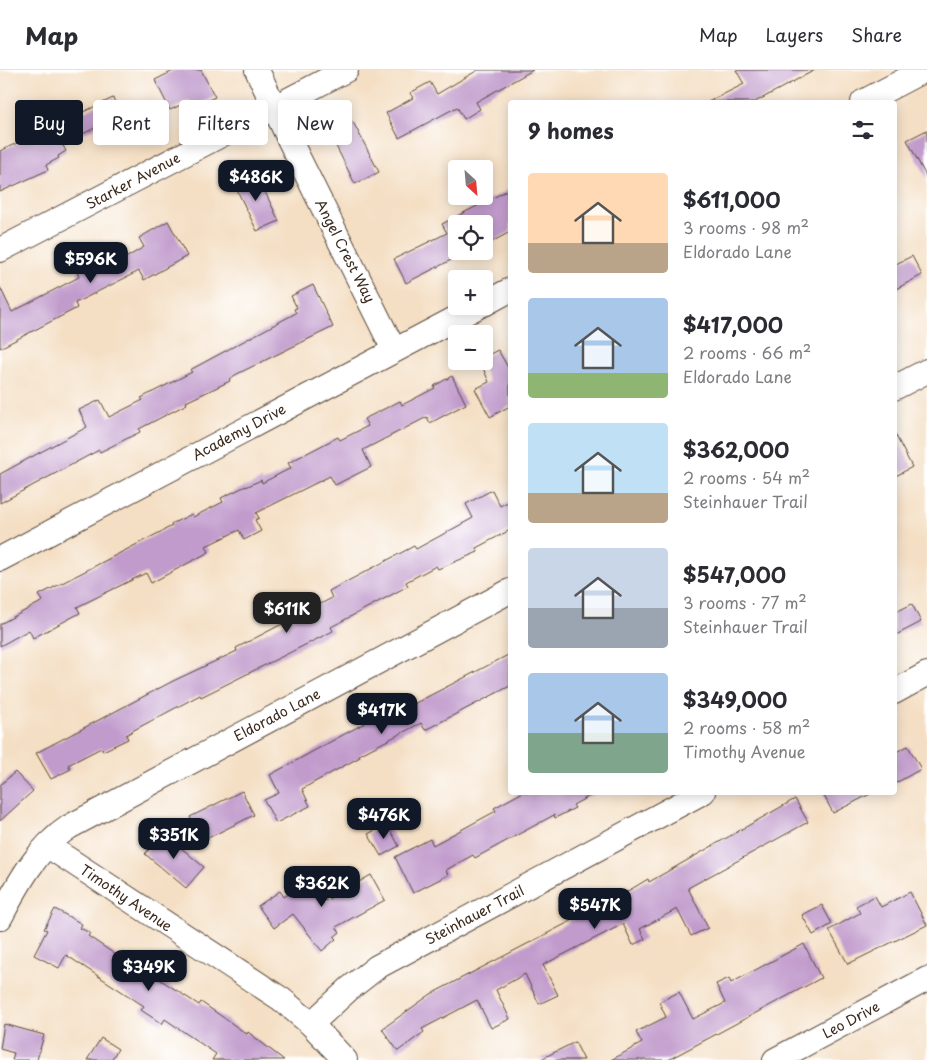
<!DOCTYPE html>
<meta charset="utf-8">
<style>
:root{--surface:#fff;--page:#f7f7f7;--text:#2b2b33;--muted:#7c7c81;--line:#e1e1e2;--accent:#111827}
body{margin:0;font-family:"Playpen Sans",sans-serif;background:var(--page);color:var(--text);height:100vh;display:flex;flex-direction:column;font-size:19px;white-space:nowrap}
*{box-sizing:border-box;margin:0}
p{font-size:16px;color:var(--muted)}
.icon{flex:none;width:28px;height:28px;fill:none;stroke:currentColor;stroke-width:2;stroke-linecap:round;stroke-linejoin:round}
.map{position:relative;flex:1;overflow:hidden}
.side{position:absolute;left:508px;top:30px;width:389px;height:695px;display:flex;flex-direction:column;background:var(--surface);border-radius:5px;box-shadow:0 2px 12px #0003}
.side>*{flex:none}
.banner{position:absolute;left:15px;top:30px;width:418px;height:45px;display:flex;gap:10px}
.needle{width:32px;rotate:154deg}
.buttons{position:absolute;left:448px;top:90px;display:grid;gap:10px}
.buttons a{display:grid;place-items:center;width:45px;height:45px;border-radius:5px;background:var(--surface);box-shadow:0 2px 12px #0003;font-size:25px}
.price{position:absolute;translate:-50% -42px;padding:0 11px;border-radius:10px;background:var(--accent);color:#fff;font-size:16px;line-height:32px;filter:drop-shadow(0 1px 2px #0008)}
.price::after{content:'';position:absolute;left:50%;top:30px;width:15px;height:11px;margin-left:-8px;background:inherit;clip-path:polygon(0 0,100% 0,50% 100%)}
.price.selected{background:#222;color:#fff}
ul{padding:0;list-style:none}
li{display:flex;align-items:center;gap:15px;height:125px;padding:0 20px}
li span{display:grid;place-items:center;flex:none;width:140px;height:100px;border-radius:5px;color:#555}
li>.icon{margin-inline-start:auto}
span .icon{width:60px;height:60px;fill:#fffc;stroke-width:1}
li b{font-size:21px}
h2{display:flex;justify-content:space-between;align-items:center;height:60px;padding:0 20px;font-size:21px}
.pill{padding:0 18px;border-radius:5px;background:var(--surface);box-shadow:0 2px 12px #0003;font-size:18px;line-height:45px}
.pill.selected{background:var(--accent);color:#fff}
header{display:flex;align-items:center;gap:30px;box-sizing:border-box;height:70px;padding:0 25px;background:var(--surface);border-bottom:1px solid var(--line)}
header strong{font-size:24px}
nav{display:flex;gap:28px;margin-inline-start:auto;font-size:18px}
.map>svg:first-child{display:block}
.building{fill:#c19bcc}
.lines{fill:none;stroke-linecap:round;stroke-linejoin:round}
.minor-casing{stroke:#574537;stroke-width:26}
.minor{stroke:#fff;stroke-width:24}
.labels{text-anchor:middle;stroke-width:5;stroke-linejoin:round;paint-order:stroke}
.street-label{font-size:14px;fill:#3b2a1e;stroke:#fff}
</style>
<header>
<strong>Map</strong>
<nav><a>Map</a><a>Layers</a><a>Share</a></nav>
</header>
<div class="map">
<svg width="927" height="990" viewBox="0 0 927 990">
<rect width="100%" height="100%" fill="#fff"/>
<filter id="ink" filterUnits="userSpaceOnUse"><feTurbulence type="fractalNoise" baseFrequency=".02" numOctaves="2"/><feDisplacementMap in="SourceGraphic" scale="10" xChannelSelector="R" yChannelSelector="G"/><feConvolveMatrix kernelMatrix="1 2 1 2 8 2 1 2 1" color-interpolation-filters="sRGB"/></filter>
<filter id="wash" filterUnits="userSpaceOnUse"><feTurbulence type="fractalNoise" baseFrequency=".0096" numOctaves="4" result="noise"/><feDisplacementMap in="SourceGraphic" scale="20" xChannelSelector="R" yChannelSelector="G"/><feGaussianBlur stdDeviation="1.12" result="paint"/><feColorMatrix in="noise" values="0 0 0 0 0 0 0 0 0 0 0 0 0 0 0 0 0 1.4 0 .05"/><feComposite in="paint" operator="in"/></filter>
<g filter="url(#wash)">
<rect width="100%" height="100%" fill="#f4dfc4"/>
<g id="blocks">
<g class="building">
<path d="M175 0H201L215 27 192 38 189 31 170 40 155 10Z"/>
<path d="M478 0H533L476 32 480 39 464 49 457 37 399 68 386 43 413 28 410 23 430 12 437 24Z"/>
<path d="M736 0H815L755 32H708L744 14Z"/>
<path d="M113 28 126 55 104 66 99 56 62 74 66 81 58 86 59 88 46 95 48 100 0 122V81Z"/>
<path d="M353 52 379 102 355 114 330 64Z"/>
<path d="M927 60V108L907 70Z"/>
<path d="M256 103 279 151 257 161 234 114Z"/>
<path d="M510 119V162L484 176V154H456V181H474L460 189 459 186 406 213 394 189 447 163 442 154Z"/>
<path d="M168 151 187 186 144 210 139 201 75 233 77 238 0 278V217L12 242 79 207 77 202 113 184 117 193 144 177 139 168Z"/>
<path d="M912 186 922 205 894 220V195Z"/>
<path d="M313 215 333 257 237 304 229 309 230 311 186 332 187 334 139 359 140 362 100 382 99 380 0 433V404L87 357 79 340 100 330 109 347 143 330 141 328 192 302 190 300 296 243 294 239 297 238 291 226Z"/>
<path d="M498 280 510 301V336L490 347 475 319 489 312 480 291H484V287Z"/>
<path d="M452 306 466 334 430 353 427 347 363 380 371 397 335 415 330 406 256 443 259 448 255 450 261 461 244 470 239 460 206 476 209 482 151 513 146 503 77 537 80 543 33 568 29 560 0 576V554L43 531 39 525 172 456 171 454 192 444 193 447 223 432 221 428 246 416V417L261 410 262 413 291 398 288 393 338 367 340 370 368 356 364 349 400 331 402 335 435 318 434 316Z"/>
<path d="M894 362 912 397 894 407Z"/>
<path d="M492 420 500 436 510 431V460L476 478 478 482 438 499 436 496 406 512 408 516 331 557 333 561 201 627 200 625 134 660 126 665 128 669 103 681 101 678 68 695 71 699 51 709 36 683 173 611 237 581 236 578 332 528 329 521 414 476 416 479 473 448 466 434Z"/>
<path d="M912 534 921 552 894 566V543Z"/>
<path d="M510 584V616L425 660 421 653 359 685 360 687 302 719 310 736 276 753 264 730 279 723 270 705 361 655 399 636 402 640Z"/>
<path d="M908 676 921 699 894 714V683Z"/>
<path d="M15 702 33 721 0 751V715Z"/>
<path d="M242 721 254 745 202 771 190 747Z"/>
<path d="M523 722H597L573 735 575 738 555 748 554 745 475 788 473 785 446 800 448 805 413 823 395 787 430 769 433 775 496 741 494 738Z"/>
<path d="M822 722H874L833 743Z"/>
<path d="M795 729 808 752 688 818 708 858 691 866 677 839 640 859 645 869 633 875 623 854 543 895 558 925 539 934 525 904 496 920 510 949 491 958 477 930 422 959 424 962 398 981 382 959 431 924 623 824 648 809 649 812Z"/>
<path d="M387 754 399 776 381 786 368 764Z"/>
<path d="M163 763 204 797 186 818 145 784Z"/>
<path d="M371 805 385 830 336 857 340 862 334 867 336 869 322 881 293 844 274 858 258 836 280 821 284 827 311 809 325 831Z"/>
<path d="M910 822 927 855 848 894 829 860 860 843 856 836 875 826 881 837Z"/>
<path d="M822 835 832 854 813 865 802 845Z"/>
<path d="M55 839 82 854 80 858 90 863 88 866 119 887 121 884 199 935 201 932 247 964 248 962 284 990H212L216 984 165 949 162 954 141 940 144 936 66 885 59 898 34 885 47 860 44 859Z"/>
<path d="M804 874 821 908 668 990H611L642 973 636 962 666 947 659 932 679 922 693 949 725 933 716 914 729 908 731 913Z"/>
<path d="M4 954 44 965 37 990H12L14 983 0 979Z"/>
<path d="M101 968 118 979 111 990H87Z"/>
<path d="M575 972 584 990H539Z"/>
</g>
</g>
</g>
<g filter="url(#ink)">
<use href="#blocks" fill-opacity="0" stroke="#574537" stroke-width="1"/>
<g class="lines">
<defs>
<g id="minor">
<path d="M257 0 289 69 394 280"/>
<path d="M863 32 924 0"/>
<path d="M0 180 346 0"/>
<path d="M484 234 510 220"/>
<path d="M894 318 927 301"/>
<path d="M0 489 479 236"/>
<path d="M894 622 927 604"/>
<path d="M48 776 281 929 311 954 345 990"/>
<path d="M0 848C18 814 37 778 69 757L510 521"/>
<path d="M311 954 349 919 377 897 703 722"/>
<path d="M775 990 927 909"/>
</g>
</defs>
<use href="#minor" class="minor-casing"/>
<use href="#minor" class="minor"/>
</g>
</g>
<g class="labels">
<g class="street-label">
<text transform="translate(133 111) rotate(-28)" y="5">Starker Avenue</text>
<text transform="translate(345 181) rotate(63)" y="5">Angel Crest Way</text>
<text transform="translate(239 362) rotate(-28)" y="5">Academy Drive</text>
<text transform="translate(277 645) rotate(-28)" y="5">Eldorado Lane</text>
<text transform="translate(126 828) rotate(34)" y="5">Timothy Avenue</text>
<text transform="translate(475 845) rotate(-28)" y="5">Steinhauer Trail</text>
<text transform="translate(851 950) rotate(-28)" y="5">Leo Drive</text>
</g>
</g>
</svg>
<div class="buttons">
<a><svg class="needle" viewBox="-14 -14 28 28"><path d="M0-13l5 13h-10z" fill="#e53935"/><path d="M0 13l5-13h-10z" fill="#7c7c81"/></svg></a>
<a><svg class="icon" aria-label="locate" viewBox="0 0 24 24"><circle cx="12" cy="12" r="6"/><path d="M12 2v4M12 18v4M2 12h4M18 12h4"/></svg></a>
<a>+</a>
<a>−</a>
</div>
<b class="price" style="left:256px;top:132px">$486K</b>
<b class="price" style="left:91px;top:214px">$596K</b>
<b class="price selected" style="left:287px;top:564px">$611K</b>
<b class="price" style="left:382px;top:665px">$417K</b>
<b class="price" style="left:384px;top:770px">$476K</b>
<b class="price" style="left:174px;top:790px">$351K</b>
<b class="price" style="left:322px;top:838px">$362K</b>
<b class="price" style="left:595px;top:860px">$547K</b>
<b class="price" style="left:149px;top:922px">$349K</b>
<div class="banner">
<a class="pill selected">Buy</a>
<a class="pill">Rent</a>
<a class="pill">Filters</a>
<a class="pill">New</a>
</div>
<section class="side">
<h2>9 homes<svg class="icon" aria-label="filters" viewBox="0 0 24 24"><path d="M4 7h16M4 17h16"/><circle cx="9" cy="7" r="2"/><circle cx="15" cy="17" r="2"/></svg></h2>
<ul>
<li><span style="background:linear-gradient(#ffd9b3 70%,#b9a48a 0)"><svg class="icon" aria-label="home" viewBox="0 0 24 24"><path d="M3 11l9-7 9 7M6 9v11h12V9"/></svg></span><div><b>$611,000</b><p>3 rooms · 98 m²</p><p>Eldorado Lane</p></div></li>
<li><span style="background:linear-gradient(#a9c7e8 75%,#8fb573 0)"><svg class="icon" aria-label="home" viewBox="0 0 24 24"><path d="M3 11l9-7 9 7M6 9v11h12V9"/></svg></span><div><b>$417,000</b><p>2 rooms · 66 m²</p><p>Eldorado Lane</p></div></li>
<li><span style="background:linear-gradient(#bfe0f5 70%,#b9a48a 0)"><svg class="icon" aria-label="home" viewBox="0 0 24 24"><path d="M3 11l9-7 9 7M6 9v11h12V9"/></svg></span><div><b>$362,000</b><p>2 rooms · 54 m²</p><p>Steinhauer Trail</p></div></li>
<li><span style="background:linear-gradient(#c9d6e8 60%,#9aa5b1 0)"><svg class="icon" aria-label="home" viewBox="0 0 24 24"><path d="M3 11l9-7 9 7M6 9v11h12V9"/></svg></span><div><b>$547,000</b><p>3 rooms · 77 m²</p><p>Steinhauer Trail</p></div></li>
<li><span style="background:linear-gradient(#a9c7e8 60%,#7fa58c 0)"><svg class="icon" aria-label="home" viewBox="0 0 24 24"><path d="M3 11l9-7 9 7M6 9v11h12V9"/></svg></span><div><b>$349,000</b><p>2 rooms · 58 m²</p><p>Timothy Avenue</p></div></li>
</ul>
</section>
</div>
